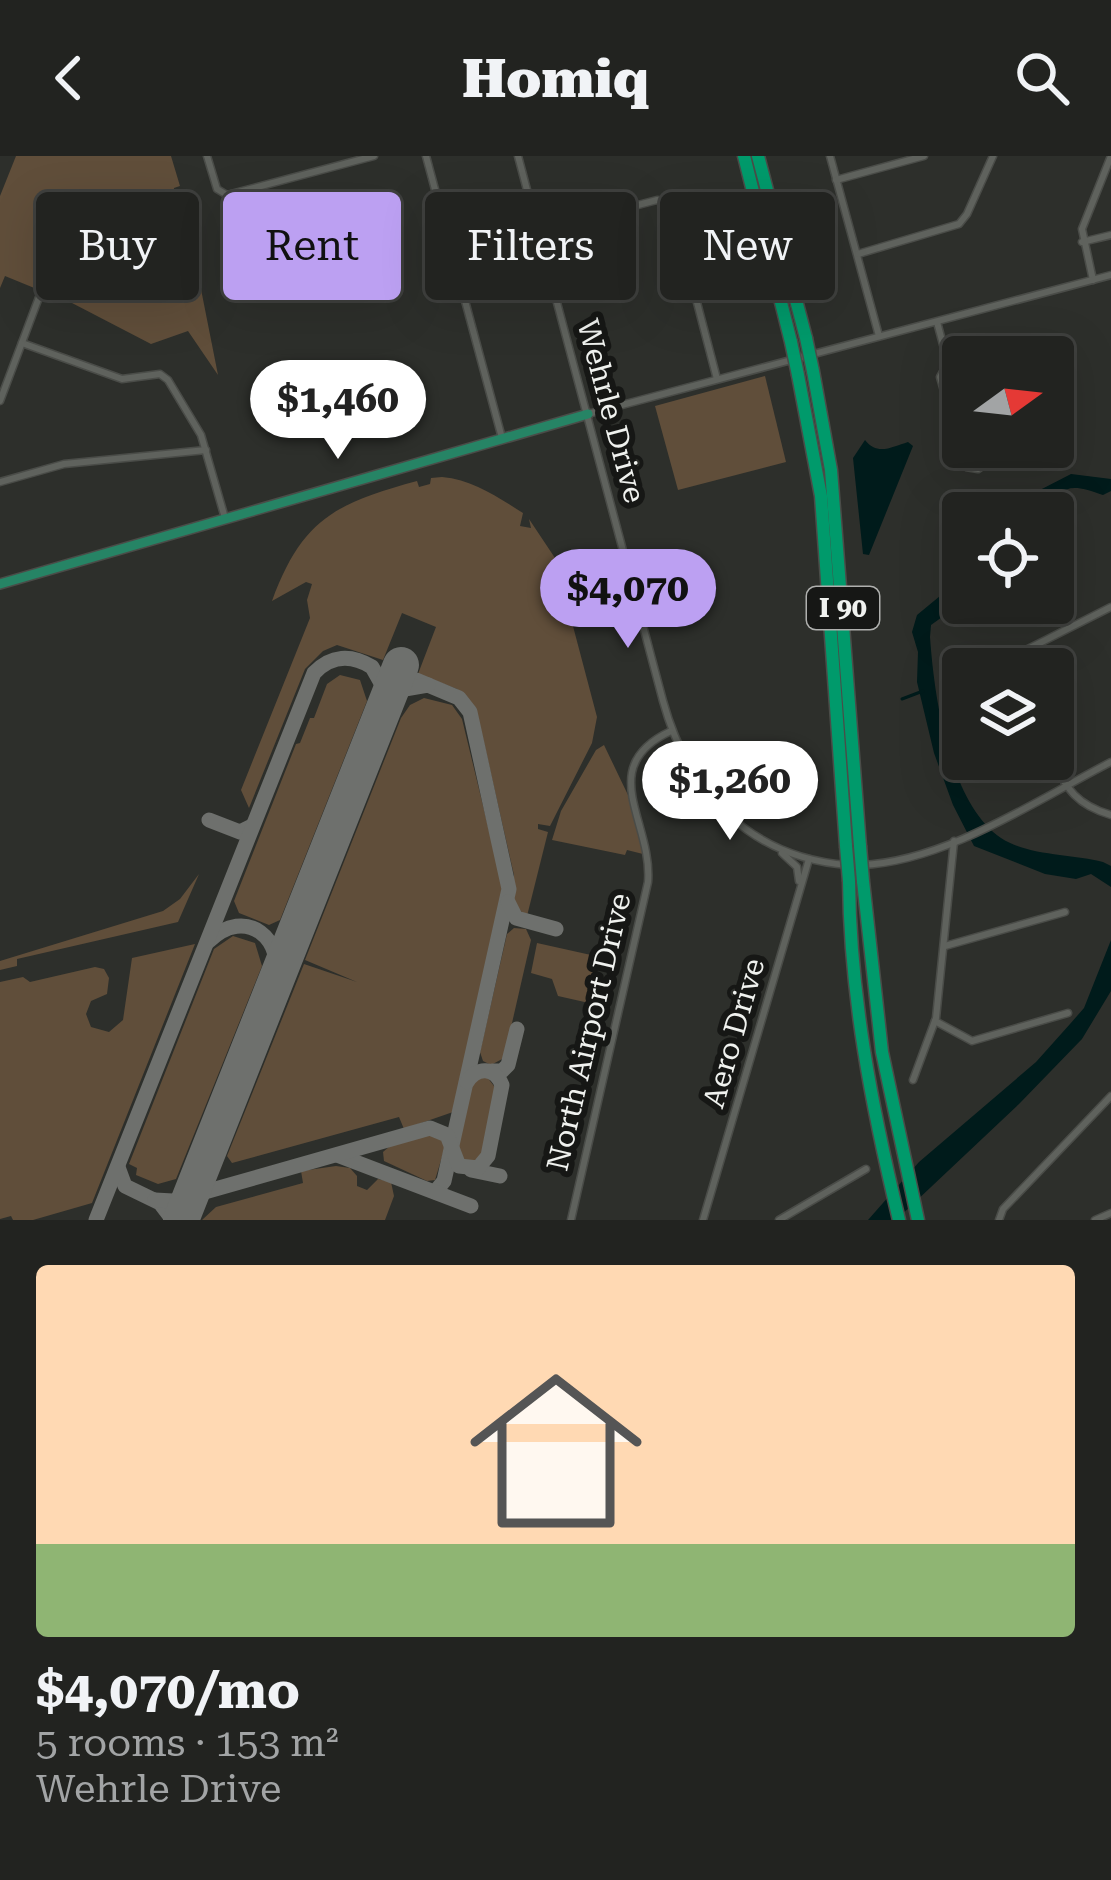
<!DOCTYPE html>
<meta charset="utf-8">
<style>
:root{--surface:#222320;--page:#2e2f2d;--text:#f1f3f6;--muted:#a2a4a5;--line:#3f403e;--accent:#bca0f2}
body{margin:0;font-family:"Roboto Serif",serif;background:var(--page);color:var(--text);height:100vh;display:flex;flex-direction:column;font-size:45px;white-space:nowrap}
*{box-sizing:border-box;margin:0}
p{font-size:39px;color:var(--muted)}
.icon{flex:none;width:66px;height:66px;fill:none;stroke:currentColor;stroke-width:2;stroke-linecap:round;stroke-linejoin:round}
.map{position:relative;height:1064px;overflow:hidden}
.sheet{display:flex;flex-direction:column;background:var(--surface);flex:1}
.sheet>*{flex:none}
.top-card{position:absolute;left:36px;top:36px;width:1041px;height:108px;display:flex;gap:24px}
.needle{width:78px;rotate:75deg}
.tools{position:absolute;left:942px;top:180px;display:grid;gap:24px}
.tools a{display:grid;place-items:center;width:132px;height:132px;border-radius:12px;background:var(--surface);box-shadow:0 12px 48px #0002,0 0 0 3px var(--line);font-size:60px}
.price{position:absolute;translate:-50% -102px;padding:0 27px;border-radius:42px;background:#fff;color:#222;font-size:39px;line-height:78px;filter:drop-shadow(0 3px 6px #0008)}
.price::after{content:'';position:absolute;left:50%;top:72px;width:36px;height:27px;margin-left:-18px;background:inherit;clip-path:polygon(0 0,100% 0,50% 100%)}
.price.active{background:var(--accent);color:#111}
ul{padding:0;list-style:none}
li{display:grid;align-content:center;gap:24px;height:636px;padding:0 36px}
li+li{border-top:3px solid var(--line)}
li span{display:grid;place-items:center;height:372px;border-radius:12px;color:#555}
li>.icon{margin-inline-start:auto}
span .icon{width:216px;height:216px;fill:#fffc;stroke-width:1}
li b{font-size:51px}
.chip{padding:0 42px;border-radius:12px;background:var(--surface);box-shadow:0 12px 48px #0002,0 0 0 3px var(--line);font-size:42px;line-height:108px}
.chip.active{background:var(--accent);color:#111}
header{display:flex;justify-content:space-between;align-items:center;height:156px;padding:0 36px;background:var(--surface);font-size:54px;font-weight:800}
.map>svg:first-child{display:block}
.green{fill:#604e3a}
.water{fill:#001b1b}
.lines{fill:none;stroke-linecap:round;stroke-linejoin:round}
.stream{stroke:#001b1b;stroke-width:3}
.taxiway{stroke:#6e706d;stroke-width:15}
.runway{stroke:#6e706d;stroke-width:36}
.minor-casing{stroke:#4a4c48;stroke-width:9}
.major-casing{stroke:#4a4c48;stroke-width:12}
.highway-casing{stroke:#4a4c48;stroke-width:15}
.minor{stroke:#5f625d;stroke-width:6}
.major{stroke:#268465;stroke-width:9}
.highway{stroke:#009a6b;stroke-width:12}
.highway-bridge-casing{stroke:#4a4c48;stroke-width:15;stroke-linecap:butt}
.highway-bridge{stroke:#009a6b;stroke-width:12}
.labels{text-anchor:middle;stroke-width:12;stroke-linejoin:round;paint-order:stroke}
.shield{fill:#161715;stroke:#afb0ae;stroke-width:3}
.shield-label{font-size:27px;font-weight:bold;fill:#f0f2ef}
.street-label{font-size:30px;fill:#f0f2ef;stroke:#161715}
</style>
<header><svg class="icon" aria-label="back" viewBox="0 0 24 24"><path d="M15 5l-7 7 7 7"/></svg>Homiq<svg class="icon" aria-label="search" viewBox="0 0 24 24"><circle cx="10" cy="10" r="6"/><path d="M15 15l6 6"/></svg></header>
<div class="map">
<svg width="1111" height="1064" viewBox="0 0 1111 1064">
<rect width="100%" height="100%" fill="#2d2f2b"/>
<g class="green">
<path d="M16 0H171L180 30 174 32 169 89 197 113 218 219 188 175 151 188 72 147 60 109 76 64 102 54 74 62 44 136 5 120 0 132V40Z"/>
<path d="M765 220 786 306 678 334 655 250Z"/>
<path d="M442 321C474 324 497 341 523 357L520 370 531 372 529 363 555 402 597 561 592 587 550 670 538 668V673L548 676 527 760 514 750V719L476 552 457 533 418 518 436 471 402 457 383 504 337 489 323 495 305 513 249 652 241 634 310 462 307 444 312 428 306 426 272 445C302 363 336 347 417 325L419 331 430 328 431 322Z"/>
<path d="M340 519 360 524 367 545 280 764 269 769 239 757 234 745 296 588 300 587 310 562H314L327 528Z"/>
<path d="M424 542 452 549 462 563 503 732 453 956 404 973 399 961 232 1007 227 1000 304 808 357 826 305 804 401 562 410 549Z"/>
<path d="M604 589 628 639 643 698 627 694 625 699 552 684 561 655 596 594Z"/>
<path d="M199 718 178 766 17 803V810L0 814V805L163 755 180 743Z"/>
<path d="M514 772 526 773 531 784 504 902 491 909 483 905 480 896 507 778Z"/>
<path d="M233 780 255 787 262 810 176 1023 158 1028 136 1019 137 1012 129 1008 214 793Z"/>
<path d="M537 787 600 801 589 847 558 840 552 823 531 817Z"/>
<path d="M195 788 92 1047 33 1064H13L11 1060 0 1063V826L23 821 30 826 95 811 104 813 109 822 107 838 91 845 86 858 91 871 109 876 123 864 132 802Z"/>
<path d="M487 921 497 934 482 1001 468 1007 460 1002 458 993 472 929 478 922Z"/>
<path d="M432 978 441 981 445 991 435 1024 427 1025 384 1005 383 996 390 990Z"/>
<path d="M336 1010 350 1012 357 1020V1030L367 1034 378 1023 391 1026 394 1040 385 1064H202L216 1051 303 1027 301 1015Z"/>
</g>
<g class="water">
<path d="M865 284C877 300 892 291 908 286L913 290 869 399 863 398 853 302Z"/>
<path d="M1071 318 1111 323V335L1103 339C1066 325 1064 332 1037 357H1015L1038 335Z"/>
<path d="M963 421V446L931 469 930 481C934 539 949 647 1001 682 1028 700 1072 698 1103 706L1111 710V731L1091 718 1076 723 1045 718 974 690 953 649 934 597 917 526 918 496 912 476 917 459Z"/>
<path d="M1111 784V835L1082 883 1019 948 896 1064H868L919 1006 1036 906 1070 868 1084 852Z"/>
</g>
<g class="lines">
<path class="stream" d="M902 543 923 535"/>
<g class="taxiway">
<path d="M416 524 459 542 470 556 509 733 444 1025 435 1036"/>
<path d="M385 553 399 534 428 529"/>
<path d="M209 664 240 676 252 670"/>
<path d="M508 746 516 762 556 773"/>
<path d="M209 785C245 749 288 783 274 829"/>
<path d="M492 915H502L508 909 517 873"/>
<path d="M337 999 471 1050"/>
<path d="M118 1011 125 1030 160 1047 173 1064"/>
<path d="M471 1014 500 1020"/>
<path d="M155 1044 173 1045 430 972 447 979 459 1010 478 1012 488 1000 502 929C495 911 477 910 467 926"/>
<path d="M96 1064 314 517C331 499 351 498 372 511L385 534 379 567"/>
</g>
<path class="runway" d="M181 1064 401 509"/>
<defs>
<g id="minor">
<path d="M207 0 217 33 227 39 374 0"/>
<path d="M426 0 502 282"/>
<path d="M518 0 663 545C688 636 750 702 848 709"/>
<path d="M830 0 879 180"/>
<path d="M836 24 924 0"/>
<path d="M539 75 657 44 671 47 717 223"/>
<path d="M1082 86 1111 79"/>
<path d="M858 98 959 68 967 58 993 0"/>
<path d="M1093 124 1082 73 1111 0"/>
<path d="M937 166 948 207 940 221 966 311 978 313 985 308 983 291"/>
<path d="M22 187 122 223 160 218 168 224 201 279 225 362"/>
<path d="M948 207 958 210 963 218"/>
<path d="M0 245 41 136"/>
<path d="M588 258 1111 119"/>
<path d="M0 326 64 308 206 294"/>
<path d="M1004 513 999 504 1003 497 1018 498 1111 451"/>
<path d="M1016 513 1018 498"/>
<path d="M1052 603C1067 634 1077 649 1111 659"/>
<path d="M782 697 797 711 799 725"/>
<path d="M861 709C945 706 1037 644 1111 606"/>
<path d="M945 790 1065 756"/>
<path d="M935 865 972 885 1068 857"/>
<path d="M913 924 936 862 954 685"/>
<path d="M571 1064 648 726C653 666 594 611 671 575"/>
<path d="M703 1064 809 703"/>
<path d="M779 1064 866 1013"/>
<path d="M999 1064 1003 1053 1111 940"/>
<path d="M1095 1064 1111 1057"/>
</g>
<path id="major" d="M0 428 588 258"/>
<g id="highway">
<path d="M744 0 791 186"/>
<path d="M758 0 806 182"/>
<path d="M813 215 831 314 860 690"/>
<path d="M798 219 821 340 846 690"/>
<path d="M849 725C850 840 872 952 899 1064"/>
<path d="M863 725 882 896 918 1064"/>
</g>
</defs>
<use href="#minor" class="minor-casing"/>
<use href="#major" class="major-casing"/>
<use href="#highway" class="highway-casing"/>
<use href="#minor" class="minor"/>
<use href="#major" class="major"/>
<use href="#highway" class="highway"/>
<defs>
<g id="highway-bridge">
<path d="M806 182 813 215"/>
<path d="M791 186 798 219"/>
<path d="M846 690 849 725"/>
<path d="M860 690 863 725"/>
</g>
</defs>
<use href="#highway-bridge" class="highway-bridge-casing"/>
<use href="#highway-bridge" class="highway-bridge"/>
</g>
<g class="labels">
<rect class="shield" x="807" y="431" width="72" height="42" rx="9"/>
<g class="shield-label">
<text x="843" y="461">I 90</text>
</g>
<g class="street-label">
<text transform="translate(611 255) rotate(75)" y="10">Wehrle Drive</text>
<text transform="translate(589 876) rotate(-77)" y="10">North Airport Drive</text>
<text transform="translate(734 877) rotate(-74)" y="10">Aero Drive</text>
</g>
</g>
</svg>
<div class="tools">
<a><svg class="needle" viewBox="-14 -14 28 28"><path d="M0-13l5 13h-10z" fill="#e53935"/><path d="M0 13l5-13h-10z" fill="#a2a4a5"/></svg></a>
<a><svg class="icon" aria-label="locate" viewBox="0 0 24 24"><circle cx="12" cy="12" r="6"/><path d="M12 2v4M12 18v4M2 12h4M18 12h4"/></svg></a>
<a><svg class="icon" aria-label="layers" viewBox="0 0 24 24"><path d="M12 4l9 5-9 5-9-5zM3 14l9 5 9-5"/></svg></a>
</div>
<b class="price" style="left:338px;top:306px">$1,460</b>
<b class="price active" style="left:628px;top:495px">$4,070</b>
<b class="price" style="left:730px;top:687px">$1,260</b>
<div class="top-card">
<a class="chip">Buy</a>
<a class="chip active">Rent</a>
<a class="chip">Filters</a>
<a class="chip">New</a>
</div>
</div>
<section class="sheet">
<ul>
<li><span style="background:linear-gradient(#ffd9b3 75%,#8fb573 0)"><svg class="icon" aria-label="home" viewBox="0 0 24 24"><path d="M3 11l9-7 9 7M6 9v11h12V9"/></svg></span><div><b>$4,070/mo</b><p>5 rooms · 153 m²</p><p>Wehrle Drive</p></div></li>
</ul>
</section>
